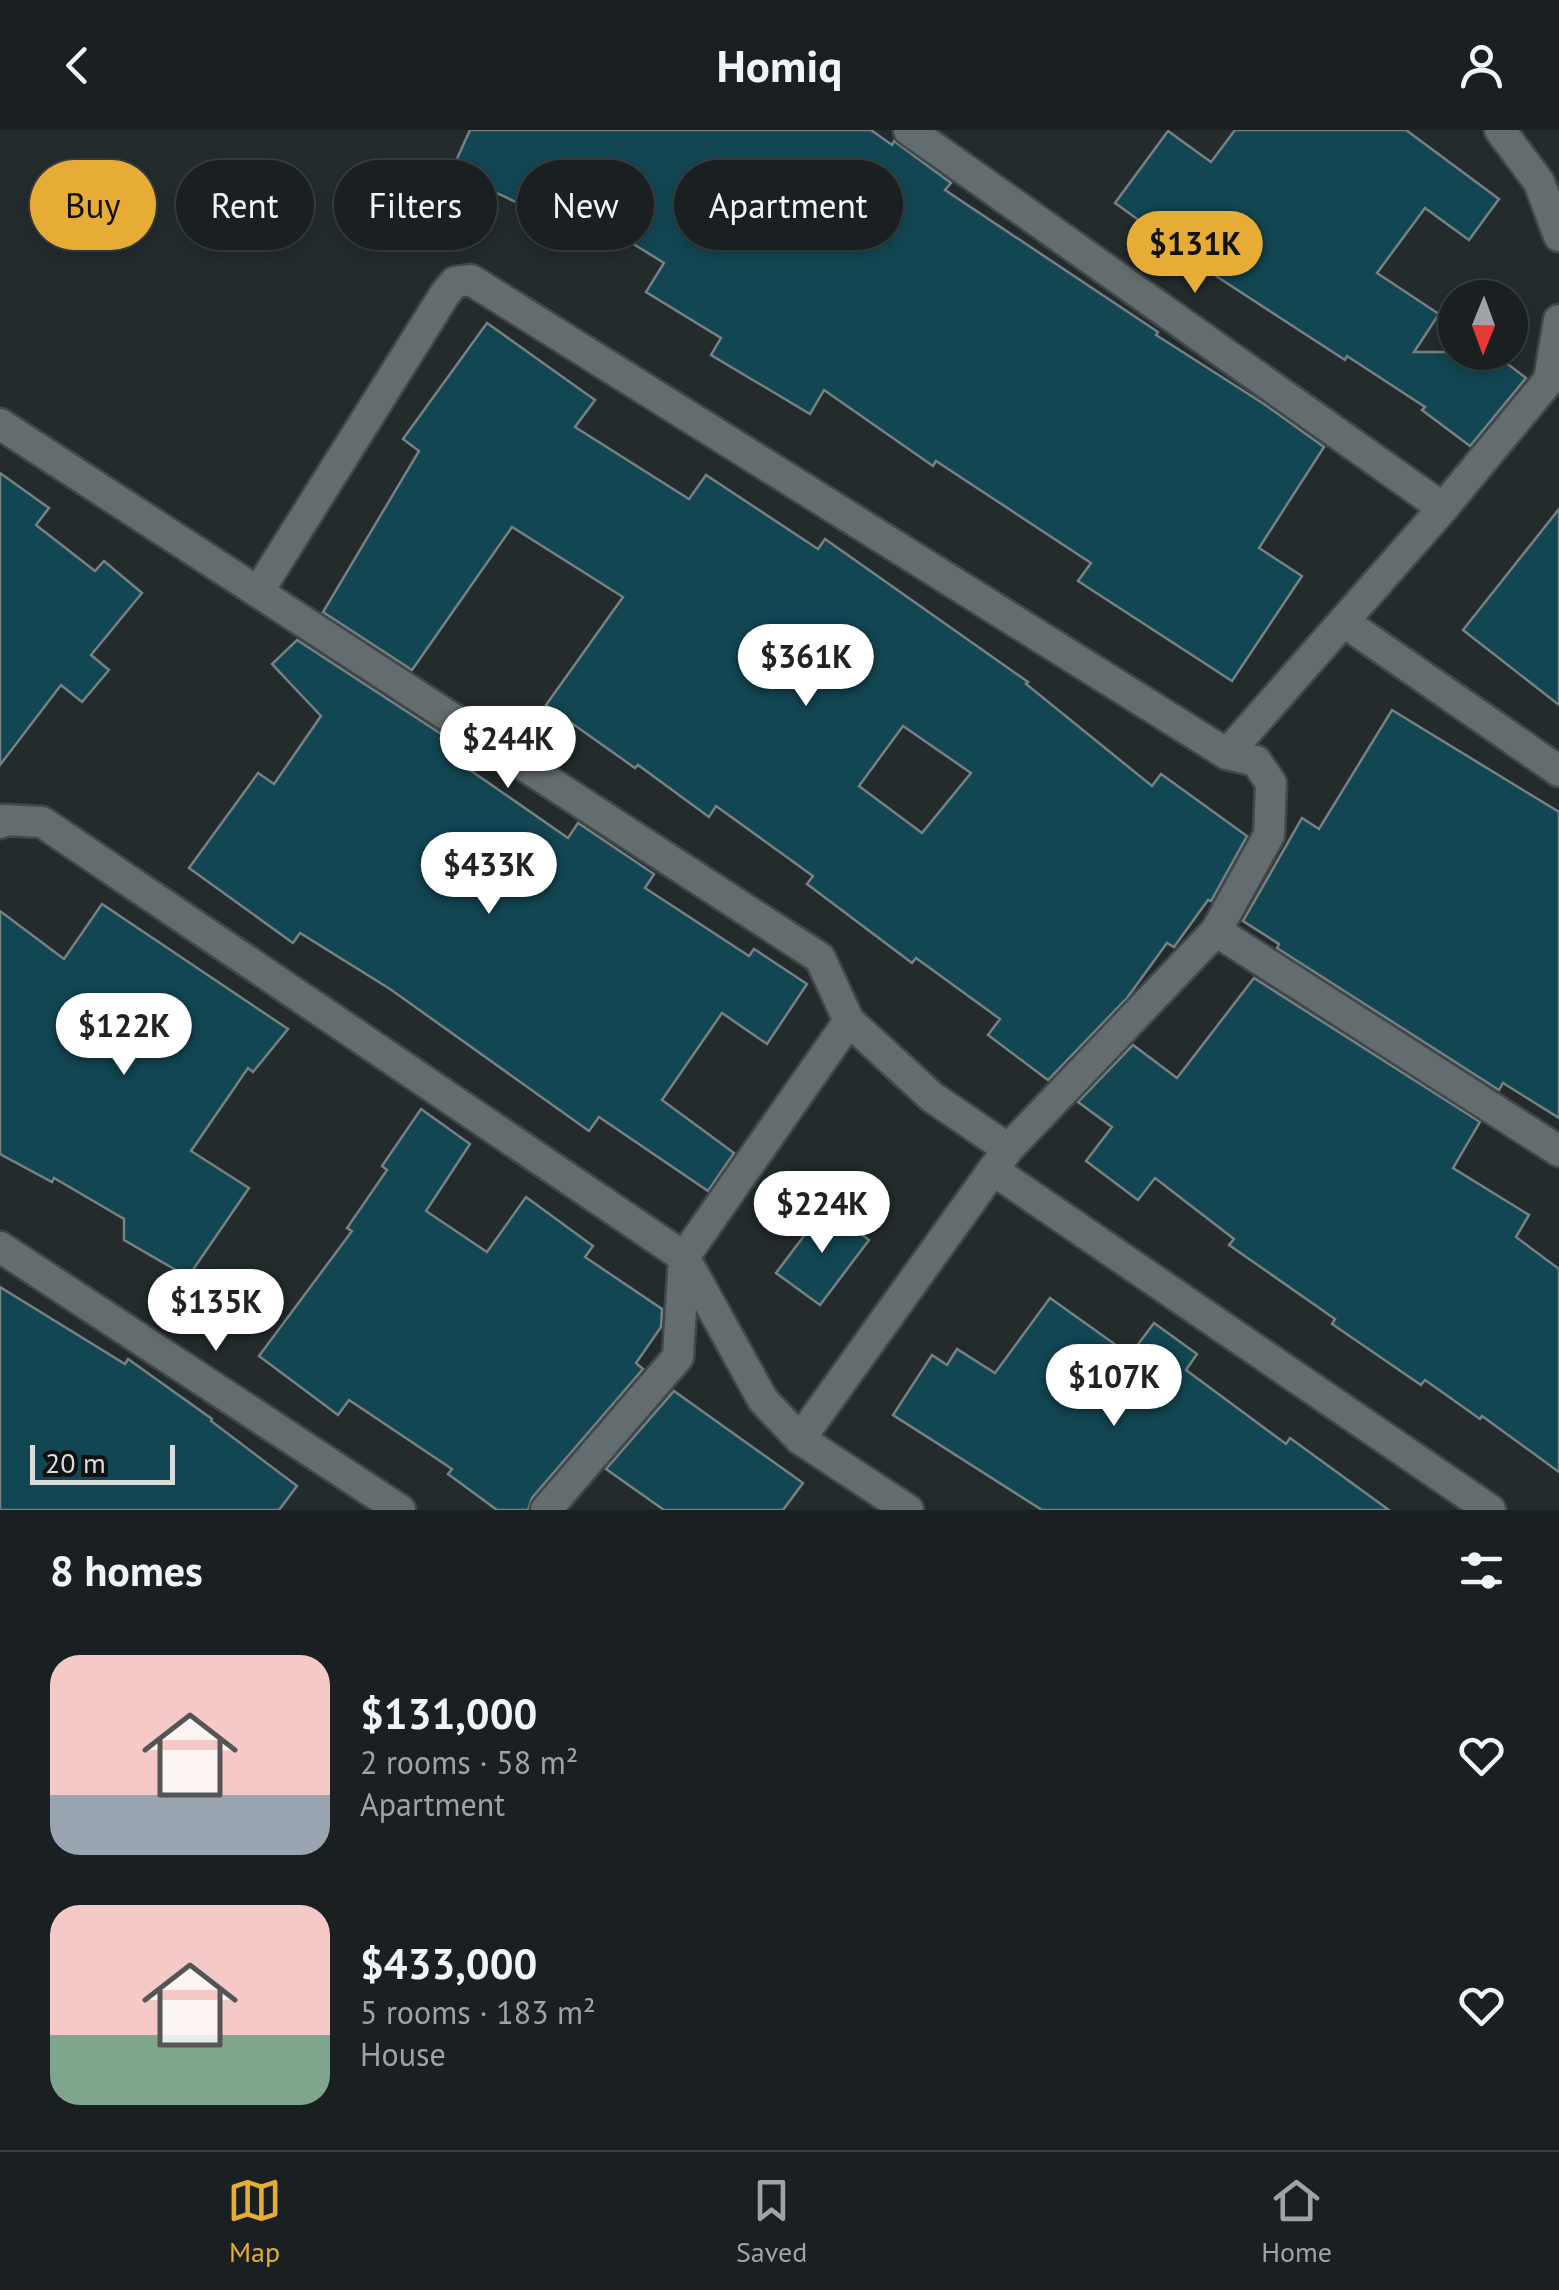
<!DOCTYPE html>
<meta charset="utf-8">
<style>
:root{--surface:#1a2022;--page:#272d2f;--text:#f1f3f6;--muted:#9fa3a5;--line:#383e40;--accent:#e6ac36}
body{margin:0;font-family:"PT Sans",sans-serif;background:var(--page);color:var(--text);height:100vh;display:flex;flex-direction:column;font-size:38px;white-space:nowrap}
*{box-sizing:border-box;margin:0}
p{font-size:32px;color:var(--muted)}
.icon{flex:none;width:55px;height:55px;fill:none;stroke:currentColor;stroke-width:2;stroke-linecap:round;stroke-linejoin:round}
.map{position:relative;height:1380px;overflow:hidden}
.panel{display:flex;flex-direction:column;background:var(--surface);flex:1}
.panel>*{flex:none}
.hud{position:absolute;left:30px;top:30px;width:1000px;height:90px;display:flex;gap:20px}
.needle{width:65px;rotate:181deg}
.controls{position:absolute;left:1438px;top:150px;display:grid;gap:20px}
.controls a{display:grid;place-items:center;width:90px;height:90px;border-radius:50%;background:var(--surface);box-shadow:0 5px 15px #0003,0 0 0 2px var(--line);font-size:50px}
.scale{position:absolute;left:30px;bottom:25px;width:145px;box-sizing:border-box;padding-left:10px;border:5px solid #d9dddf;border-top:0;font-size:28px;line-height:35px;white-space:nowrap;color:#d9dddf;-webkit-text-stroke:8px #0f1213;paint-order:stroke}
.price{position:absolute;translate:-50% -85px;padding:0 22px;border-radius:35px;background:#fff;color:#222;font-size:32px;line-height:65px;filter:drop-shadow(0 2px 5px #0008)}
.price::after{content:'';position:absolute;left:50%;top:60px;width:30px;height:22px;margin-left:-15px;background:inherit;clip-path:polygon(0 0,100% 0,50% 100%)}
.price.current{background:var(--accent);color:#111}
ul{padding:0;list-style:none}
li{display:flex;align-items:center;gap:30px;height:250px;padding:0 50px}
li span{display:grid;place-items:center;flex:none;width:280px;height:200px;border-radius:30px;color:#555}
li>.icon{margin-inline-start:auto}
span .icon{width:120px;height:120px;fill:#fffc;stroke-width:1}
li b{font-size:42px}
h2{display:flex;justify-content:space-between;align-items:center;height:120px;padding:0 50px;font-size:42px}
.pill{padding:0 35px;border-radius:45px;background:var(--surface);box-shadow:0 5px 15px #0003,0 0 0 2px var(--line);font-size:35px;line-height:90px}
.pill.current{background:var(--accent);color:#111}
header{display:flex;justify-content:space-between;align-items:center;height:130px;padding:0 50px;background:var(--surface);font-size:45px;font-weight:700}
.tabs{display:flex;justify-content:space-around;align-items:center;height:140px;border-top:2px solid var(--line);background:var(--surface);font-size:28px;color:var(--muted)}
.tabs a{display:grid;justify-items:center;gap:5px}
.tabs .current{color:var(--accent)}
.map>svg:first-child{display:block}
.building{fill:#124652;stroke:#778082;stroke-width:2.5;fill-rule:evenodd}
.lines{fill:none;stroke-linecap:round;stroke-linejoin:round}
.minor-casing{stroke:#41484a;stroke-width:35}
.minor{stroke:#636c6e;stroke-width:30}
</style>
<header><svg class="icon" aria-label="back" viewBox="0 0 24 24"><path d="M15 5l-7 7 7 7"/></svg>Homiq<svg class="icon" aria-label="person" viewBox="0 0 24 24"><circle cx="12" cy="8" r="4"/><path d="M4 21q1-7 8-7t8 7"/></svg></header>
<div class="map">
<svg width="1559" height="1380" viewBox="0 0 1559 1380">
<rect width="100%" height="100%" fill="#232b2d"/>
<g class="building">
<path d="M470 0H871L892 15 894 11 951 53 945 60 1158 202 1156 205 1264 274 1324 317 1259 418 1302 446 1232 551 1078 451 1091 433 936 331 933 336 824 260 810 284 711 225 721 208 646 162 664 133 574 77 566 95 451 42Z"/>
<path d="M1235 0H1406L1499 69 1469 110 1425 78 1377 143 1439 184 1414 222H1492L1526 248 1470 316 1422 280 1425 277 1347 226 1345 230 1219 148 1115 73 1168 1 1211 32Z"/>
<path d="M487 193 595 270 575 297 689 369 706 345 818 419 825 409 1028 552 1026 554 1152 656 1161 644 1247 706 1211 771 1208 770 1174 817 1167 813 1127 868 1048 950 988 905 1000 889 916 828 912 833 807 754 813 746 716 676 709 687 638 635 635 638 546 575 623 467 512 397 412 540 323 482 419 321 403 309ZM903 596 971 643 922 703 859 656Z"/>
<path d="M0 343 49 378 36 395 95 441 104 431 142 463 91 525 109 540 82 572 61 555 0 635Z"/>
<path d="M1559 379V575L1463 500Z"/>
<path d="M297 510 452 611 444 622 568 708 578 693 654 744 645 758 749 826 754 819 807 854 767 914 722 883 662 970 734 1023 708 1061 599 987 589 1001 390 859 300 803 293 813 189 738 258 643 274 654 321 586 272 534Z"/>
<path d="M1392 580 1559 682V988L1503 953 1499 960 1277 818 1279 814 1243 791 1302 688 1319 699Z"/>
<path d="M102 774 288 899 253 942 248 938 191 1021 249 1058 188 1147 124 1110V1089L54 1048 52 1052 0 1024V781L64 829Z"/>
<path d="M1254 848 1480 992 1453 1038 1529 1085 1516 1107 1559 1139V1342L1482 1286 1480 1289 1425 1250 1421 1255 1332 1194 1335 1189 1229 1115 1234 1109 1155 1048 1138 1070 1086 1031 1112 997 1078 972 1133 915 1177 948Z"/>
<path d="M421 979 470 1014 426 1081 487 1122 526 1067 593 1116 585 1127 662 1179 661 1197 636 1233 643 1239 532 1368 528 1380H497L448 1344 452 1339 349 1270 338 1285 259 1226 352 1101 347 1098 387 1040 382 1036Z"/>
<path d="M825 1078 869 1110 820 1175 776 1143Z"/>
<path d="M0 1157 125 1234 128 1229 212 1289 211 1291 297 1356 279 1380H0Z"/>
<path d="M1050 1168 1130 1225 1154 1193 1197 1224 1186 1240 1286 1314 1290 1308 1389 1380H1042L893 1285 932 1225 947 1235 957 1219 995 1243Z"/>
<path d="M674 1261 803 1353 783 1380H664L606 1339Z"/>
</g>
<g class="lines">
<defs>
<g id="minor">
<path d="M909 0 1443 378"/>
<path d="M1500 0 1539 52 1559 106"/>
<path d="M0 294 820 828 849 891 932 967 1008 1019"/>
<path d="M258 462 445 164 455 152 471 150 1227 624"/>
<path d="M1344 492 1559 641"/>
<path d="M0 693 3 690 42 692 684 1127 763 1270 800 1309 908 1380"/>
<path d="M1216 801 1559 1021"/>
<path d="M993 1040 1490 1380"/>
<path d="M0 1117 400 1380"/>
<path d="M800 1309 1008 1019 1216 801 1269 705 1271 653 1256 631 1227 624 1443 378 1549 250 1559 190"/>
<path d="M546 1380 678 1227 684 1127 849 891"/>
</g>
</defs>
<use href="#minor" class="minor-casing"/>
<use href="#minor" class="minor"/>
</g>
</svg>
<div class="controls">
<a><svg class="needle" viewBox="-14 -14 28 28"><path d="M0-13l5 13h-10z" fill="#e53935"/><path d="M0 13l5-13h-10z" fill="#9fa3a5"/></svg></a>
</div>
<div class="scale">20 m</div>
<b class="price current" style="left:1195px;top:166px">$131K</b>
<b class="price" style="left:806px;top:579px">$361K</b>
<b class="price" style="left:508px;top:661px">$244K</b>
<b class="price" style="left:489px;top:787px">$433K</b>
<b class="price" style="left:124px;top:948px">$122K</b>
<b class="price" style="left:822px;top:1126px">$224K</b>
<b class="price" style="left:216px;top:1224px">$135K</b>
<b class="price" style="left:1114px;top:1299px">$107K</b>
<div class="hud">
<a class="pill current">Buy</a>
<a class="pill">Rent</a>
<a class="pill">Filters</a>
<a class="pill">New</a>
<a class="pill">Apartment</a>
</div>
</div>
<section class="panel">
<h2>8 homes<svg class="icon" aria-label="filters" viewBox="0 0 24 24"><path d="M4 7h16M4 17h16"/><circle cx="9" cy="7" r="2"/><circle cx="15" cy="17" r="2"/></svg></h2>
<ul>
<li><span style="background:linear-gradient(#f6c9c9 70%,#9aa5b1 0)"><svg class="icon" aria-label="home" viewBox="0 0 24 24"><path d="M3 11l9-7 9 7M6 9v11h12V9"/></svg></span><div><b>$131,000</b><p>2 rooms · 58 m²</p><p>Apartment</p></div><svg class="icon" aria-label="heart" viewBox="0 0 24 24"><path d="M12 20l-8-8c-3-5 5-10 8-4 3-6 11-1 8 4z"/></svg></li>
<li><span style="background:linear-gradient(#f6c9c9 65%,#7fa58c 0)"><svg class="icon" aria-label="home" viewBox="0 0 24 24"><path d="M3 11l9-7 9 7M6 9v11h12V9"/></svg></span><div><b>$433,000</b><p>5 rooms · 183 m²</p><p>House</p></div><svg class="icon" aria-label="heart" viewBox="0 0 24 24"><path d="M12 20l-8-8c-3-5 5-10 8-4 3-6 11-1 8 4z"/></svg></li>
</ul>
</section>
<nav class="tabs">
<a class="current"><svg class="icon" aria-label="map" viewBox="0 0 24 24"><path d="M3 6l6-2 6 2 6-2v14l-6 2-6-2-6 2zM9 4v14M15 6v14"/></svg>Map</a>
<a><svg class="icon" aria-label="saved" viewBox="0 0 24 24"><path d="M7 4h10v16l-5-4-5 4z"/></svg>Saved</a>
<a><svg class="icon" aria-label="home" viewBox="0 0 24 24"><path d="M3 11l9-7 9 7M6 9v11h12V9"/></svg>Home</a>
</nav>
